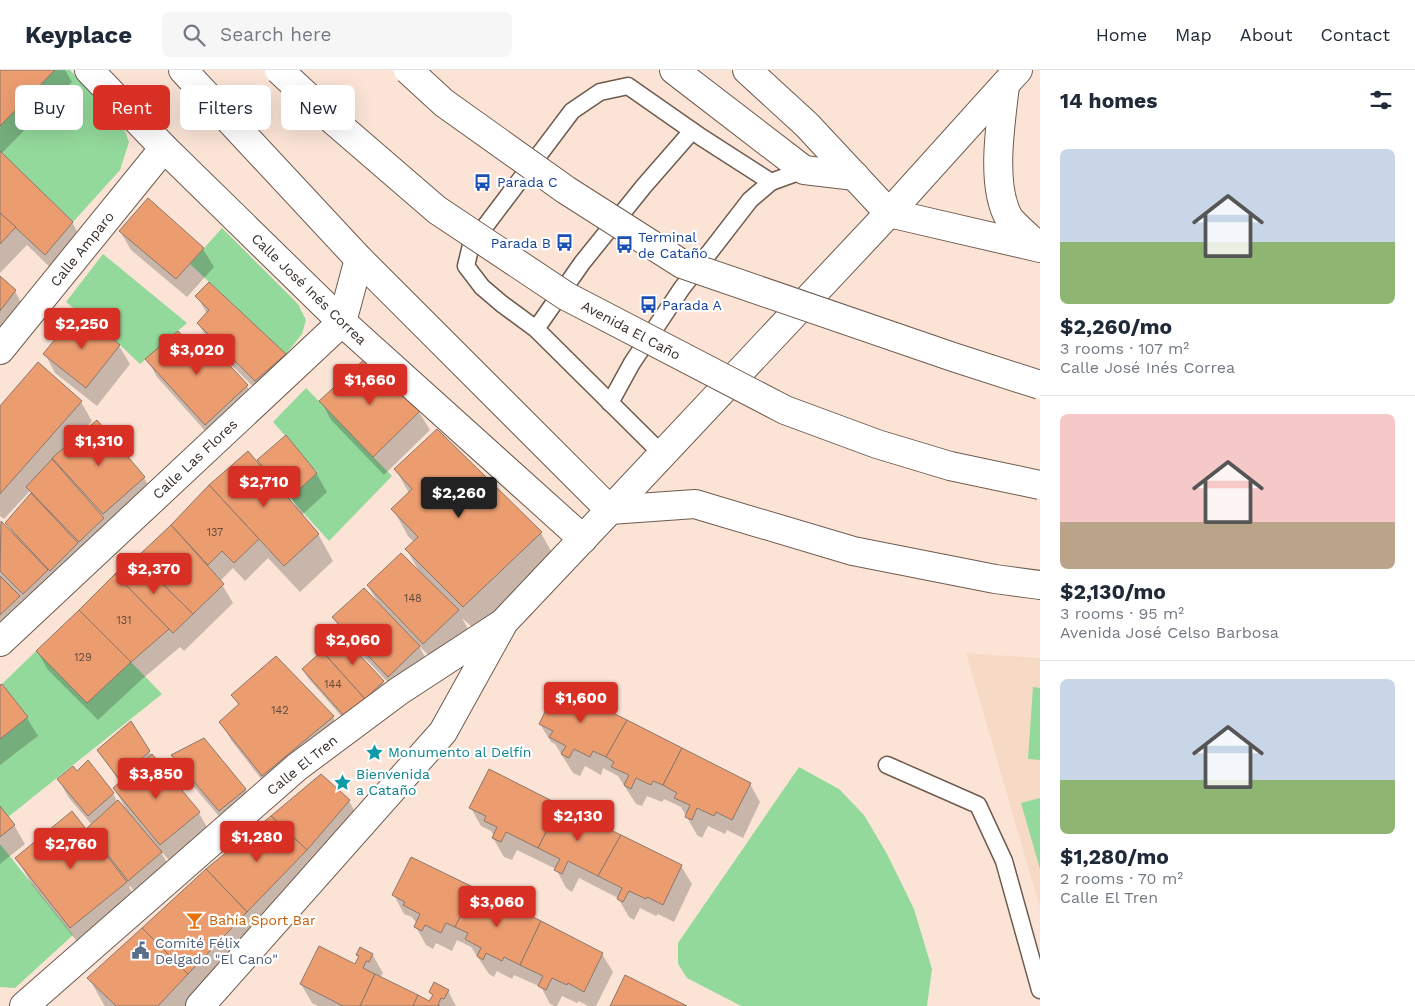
<!DOCTYPE html>
<meta charset="utf-8">
<style>
:root{--surface:#fff;--page:#f6f6f7;--text:#1f2937;--muted:#747a83;--line:#e0e1e3;--accent:#d93025}
body{margin:0;font-family:"Work Sans",sans-serif;background:var(--page);color:var(--text);height:100vh;display:flex;flex-direction:column;font-size:19px;white-space:nowrap}
*{box-sizing:border-box;margin:0}
p{font-size:16px;color:var(--muted)}
.icon{flex:none;width:28px;height:28px;fill:none;stroke:currentColor;stroke-width:2;stroke-linecap:round;stroke-linejoin:round}
.map{position:relative;flex:1;overflow:hidden}
.sheet{display:flex;flex-direction:column;background:var(--surface);width:375px}
.sheet>*{flex:none}
.guide{position:absolute;left:15px;top:15px;width:475px;height:45px;display:flex;gap:10px}
.price{position:absolute;translate:-50% -42px;padding:0 11px;border-radius:5px;background:var(--accent);color:#fff;font-size:16px;line-height:32px;filter:drop-shadow(0 1px 2px #0008)}
.price::after{content:'';position:absolute;left:50%;top:30px;width:15px;height:11px;margin-left:-8px;background:inherit;clip-path:polygon(0 0,100% 0,50% 100%)}
.price.selected{background:#222;color:#fff}
ul{padding:0;list-style:none}
li{display:grid;align-content:center;gap:10px;height:265px;padding:0 20px}
li+li{border-top:1px solid var(--line)}
li span{display:grid;place-items:center;height:155px;border-radius:8px;color:#555}
li>.icon{margin-inline-start:auto}
span .icon{width:90px;height:90px;fill:#fffc;stroke-width:1}
li b{font-size:21px}
h2{display:flex;justify-content:space-between;align-items:center;height:60px;padding:0 20px;font-size:21px}
.tag{padding:0 18px;border-radius:8px;background:var(--surface);box-shadow:0 5px 20px #0002;font-size:18px;line-height:45px}
.tag.selected{background:var(--accent);color:#fff}
header{display:flex;align-items:center;gap:30px;box-sizing:border-box;height:70px;padding:0 25px;background:var(--surface);border-bottom:1px solid var(--line)}
header strong{font-size:24px}
nav{display:flex;gap:28px;margin-inline-start:auto;font-size:18px}
.search{width:350px;height:45px;background:var(--page);display:flex;align-items:center;gap:12px;box-sizing:border-box;padding:0 18px;border-radius:8px;color:var(--muted);font-size:19px}
main{display:flex;flex:1;min-height:0}
.map>svg:first-child{display:block}
.built{fill:#f7dac6}
.green{fill:#93d99b}
.shadow{fill:#0003;fill-rule:evenodd}
.building{fill:#ec9d70;stroke:#8b766a}
.lines{fill:none;stroke-linecap:round;stroke-linejoin:round}
.service-casing{stroke:#6e5b4e;stroke-width:19}
.minor-casing{stroke:#6e5b4e;stroke-width:30}
.tertiary-casing{stroke:#6e5b4e;stroke-width:30}
.secondary-casing{stroke:#6e5b4e;stroke-width:30}
.primary-casing{stroke:#6e5b4e;stroke-width:30}
.motorway-casing{stroke:#6e5b4e;stroke-width:30}
.service{stroke:#fff;stroke-width:16}
.minor{stroke:#fff;stroke-width:28}
.tertiary{stroke:#fff;stroke-width:28}
.secondary{stroke:#fff;stroke-width:28}
.primary{stroke:#fff;stroke-width:28}
.motorway{stroke:#fff;stroke-width:28}
.motorway-bridge-casing{stroke:#6e5b4e;stroke-width:30;stroke-linecap:butt}
.motorway-bridge{stroke:#fff;stroke-width:28}
.labels{text-anchor:middle;stroke-width:4.5;stroke-linejoin:round;paint-order:stroke}
.number-label{font-size:11px;fill:#644a3a}
.transit-label{font-size:14px;fill:#164399;stroke:#fff;text-anchor:start}
.street-label{font-size:14px;fill:#362e28;stroke:#fff}
.culture-label{font-size:14px;fill:#0d838f;stroke:#fff;text-anchor:start}
.food-label{font-size:14px;fill:#c56008;stroke:#fff;text-anchor:start}
.service-label{font-size:14px;fill:#4e5e75;stroke:#fff;text-anchor:start}
</style>
<header>
<strong>Keyplace</strong>
<div class="search"><svg class="icon" aria-label="search" viewBox="0 0 24 24"><circle cx="10" cy="10" r="6"/><path d="M15 15l6 6"/></svg>Search here</div>
<nav><a>Home</a><a>Map</a><a>About</a><a>Contact</a></nav>
</header>
<main>
<div class="map">
<svg width="1040" height="936" viewBox="0 0 1040 936">
<rect width="100%" height="100%" fill="#fbe4d6"/>
<path class="built" d="M966 583 1040 588V838Z"/>
<g class="green">
<path d="M55 0H70L122 53 129 72 120 100 73 152 0 81V56Z"/>
<path d="M222 158 298 234 306 250 302 264 286 284 190 194Z"/>
<path d="M103 184 187 253 140 294 120 275 66 232Z"/>
<path d="M306 318 392 406 329 471 290 428 317 402 273 352Z"/>
<path d="M36 581 87 633 131 592 162 624 8 747 0 736V669L28 647 2 614Z"/>
<path d="M1033 617 1040 618V690L1028 689Z"/>
<path d="M799 697 839 719 864 745 887 784 914 839 932 899 927 936H741L687 908 678 894V873Z"/>
<path d="M1040 728V799L1021 733Z"/>
<path d="M0 774 73 865 15 918 0 917Z"/>
</g>
<g class="shadow">
<path d="M0 0H65L72 12 1 84 72 152 82 171 56 203 27 175 0 203Z"/>
<path d="M120 161 203 179 214 197 187 227 131 180Z"/>
<path d="M0 207 15 221 25 240 0 272Z"/>
<path d="M197 226 285 285 295 303 266 329 211 275 198 253 207 244Z"/>
<path d="M78 243 119 276 130 294 97 336 55 303 45 284Z"/>
<path d="M205 271 247 316 258 334 216 373 157 307 147 289 194 281Z"/>
<path d="M368 288 419 342 430 360 384 405 331 350 321 331Z"/>
<path d="M38 294 81 332 92 351 79 365 81 366 97 352 144 408 155 426 34 541 20 529 30 545 0 565V453L14 465 7 453 32 424 30 421 4 449 0 446V338Z"/>
<path d="M258 390 316 403 327 422 302 445 318 464 333 491 300 522 268 488 245 511 233 498 220 511 233 533 184 581 180 577 141 610 98 650 48 600 37 581 116 505 172 456 210 416 261 397H262ZM288 422 297 438H296L286 423Z"/>
<path d="M396 400 541 463 556 490 479 563 462 548 468 559 435 591 419 576 430 596 399 624 344 566 334 548 379 534 368 516 419 501 407 480 414 472 408 466 393 439 409 423Z"/>
<path d="M340 566 383 612 394 630 350 656 308 608 303 599Z"/>
<path d="M276 588 333 647 343 666 273 724 231 670 221 652 239 636 233 625Z"/>
<path d="M2 616 27 648 38 666 0 695V617Z"/>
<path d="M131 653 151 685 199 743 209 761 171 793 163 783 162 784 172 801 140 828 130 816 129 817 142 839 87 884 32 815 17 788 96 771 89 758 92 755 69 728 58 709 77 702 113 724 118 732 125 740 126 739 114 718 120 713 99 680Z"/>
<path d="M540 654 750 714 760 732 743 768 727 760 725 764 708 756 702 768 697 765 681 737 664 729 662 732 647 726 642 736 636 734 618 706 603 698 601 705 585 696 580 706 573 703 555 674 551 672Z"/>
<path d="M173 686 245 719 256 738 230 759 183 704Z"/>
<path d="M349 731 359 749 199 936H105L104 935 89 908Z"/>
<path d="M0 738 14 755 25 774 0 794Z"/>
<path d="M471 738 681 796 692 814 674 852 658 844 656 846 640 838 634 850 629 847 618 828 579 808 572 822 566 818 556 799 517 780 512 790 504 787 493 768 494 766 491 761 481 756Z"/>
<path d="M394 825 602 884 613 902 596 936H588L579 931 577 933 562 926 557 936H554L550 934 541 917 514 905 512 909 497 901 494 907 489 904 471 877 457 870 452 881 436 873 433 879 426 875 416 857 417 854 412 847 404 844Z"/>
<path d="M372 884 383 903 380 908 430 933 433 927 430 922 448 921 456 936H318L312 933 301 914 356 896 360 888 358 885Z"/>
</g>
<g class="building">
<path d="M0 0H55L0 56Z"/>
<path d="M0 81 73 152 45 185 0 143Z"/>
<path d="M148 128 204 178 176 209 119 161Z"/>
<path d="M0 143 16 157 0 174Z"/>
<path d="M0 206 16 220 0 241Z"/>
<path d="M209 212 286 284 255 311 197 253 209 240 195 226Z"/>
<path d="M78 241 120 275 86 318 43 284Z"/>
<path d="M178 261 194 279 205 269 248 315 205 355 145 289Z"/>
<path d="M368 286 420 341 373 387 319 331Z"/>
<path d="M38 292 82 331 0 424V336Z"/>
<path d="M97 350 145 407 103 444 52 388Z"/>
<path d="M437 359 542 462 463 537 405 479 418 467 391 439 412 419 394 399Z"/>
<path d="M286 365 317 403 290 428 257 390Z"/>
<path d="M248 381 319 464 284 496 209 415Z"/>
<path d="M52 389 104 448 79 472 26 417Z"/>
<path d="M209 415 259 469 234 493 222 481 208 495 171 455Z"/>
<path d="M31 423 78 473 50 501 5 453Z"/>
<path d="M1 451 48 500 23 524 0 501Z"/>
<path d="M171 455 224 514 193 544 136 488Z"/>
<path d="M401 483 459 540 423 574 367 515Z"/>
<path d="M136 488 193 544 173 563 115 504Z"/>
<path d="M115 504 169 559 131 592 79 540Z"/>
<path d="M0 506 20 526 0 545Z"/>
<path d="M364 518 420 576 388 607 332 547Z"/>
<path d="M79 540 131 592 87 633 36 581Z"/>
<path d="M340 564 384 611 365 629 322 581Z"/>
<path d="M322 581 365 629 345 647 302 599Z"/>
<path d="M276 586 334 646 262 706 219 652 239 634 231 625Z"/>
<path d="M2 614 28 647 0 669V615Z"/>
<path d="M558 616 627 650 606 687 593 681 590 687 574 679 569 688 561 684 566 676 549 667 553 661 539 654Z"/>
<path d="M627 650 682 678 663 715 653 711 651 715 636 708 631 719 624 715 629 705 611 697 614 692 606 687Z"/>
<path d="M131 651 150 681 119 709 97 680Z"/>
<path d="M204 668 246 719 219 741 171 685Z"/>
<path d="M682 678 751 713 732 750 716 742 714 746 697 738 692 750 685 747 690 735 674 728 677 723 663 715Z"/>
<path d="M152 684 200 742 160 775 113 718Z"/>
<path d="M88 690 114 723 88 746 57 709 73 696 77 701Z"/>
<path d="M489 699 560 735 538 778 506 762 501 772 492 768 497 757 484 751 486 746 469 738Z"/>
<path d="M321 704 350 730 307 780 271 746Z"/>
<path d="M118 730 162 782 128 811 87 758Z"/>
<path d="M560 735 621 765 598 806 568 791 562 804 554 800 560 789 538 778Z"/>
<path d="M0 736 15 755 0 767Z"/>
<path d="M72 741 127 812 70 858 15 788Z"/>
<path d="M271 746 307 780 247 842 206 799Z"/>
<path d="M621 765 682 795 663 835 647 827 646 829 629 821 623 832 617 829 622 818 598 806Z"/>
<path d="M411 787 475 818 455 857 446 853 441 863 425 855 422 861 414 857 420 844 403 835 405 832 392 825Z"/>
<path d="M206 799 247 842 188 904 142 858Z"/>
<path d="M475 818 541 851 520 895 504 887 502 891 486 883 483 890 477 886 481 878 465 869 468 863 455 857Z"/>
<path d="M541 851 603 883 584 922 568 913 567 915 552 908 546 920 538 916 543 906 520 895Z"/>
<path d="M142 858 188 904 158 936H116L87 908Z"/>
<path d="M319 876 355 894 359 886 356 885 360 877 373 884 369 892 366 891 363 898 375 904 360 936H343L300 914Z"/>
<path d="M375 904 418 925 413 936H360Z"/>
<path d="M625 905 687 936H610Z"/>
<path d="M434 912 449 920 444 929 441 928 438 935 440 936H413L418 925 429 931 433 925 429 922Z"/>
</g>
<g class="lines">
<defs>
<g id="service">
<path d="M536 259 582 193 644 116 692 61"/>
<path d="M610 333 632 293 682 218 750 130 771 112 804 100"/>
<path d="M662 384 536 259 502 234 482 217 466 196 471 175 572 41 600 22 628 16 701 67 771 112"/>
<path d="M887 695 978 735 1004 791 1040 920"/>
</g>
<g id="minor">
<path d="M89 0 164 78 342 252 583 469"/>
<path d="M0 280 164 78"/>
<path d="M0 572 342 252 359 189"/>
</g>
<path id="tertiary" d="M747 0 807 55 889 143"/>
<g id="secondary">
<path d="M24 936 297 697 399 621 500 555"/>
<path d="M200 936 443 662 504 552 610 440"/>
</g>
<g id="primary">
<path d="M183 0 359 189 610 440 695 434 853 481 995 509 1040 515"/>
<path d="M610 440 889 143 1018 0"/>
</g>
<g id="motorway">
<path d="M674 0 804 100 855 106"/>
<path d="M1005 15C1001 52 990 115 1009 148 1016 157 1031 169 1039 177"/>
<path d="M889 143 1040 178"/>
</g>
</defs>
<use href="#service" class="service-casing"/>
<use href="#minor" class="minor-casing"/>
<use href="#tertiary" class="tertiary-casing"/>
<use href="#secondary" class="secondary-casing"/>
<use href="#primary" class="primary-casing"/>
<use href="#motorway" class="motorway-casing"/>
<use href="#service" class="service"/>
<use href="#minor" class="minor"/>
<use href="#tertiary" class="tertiary"/>
<use href="#secondary" class="secondary"/>
<use href="#primary" class="primary"/>
<use href="#motorway" class="motorway"/>
<defs>
<g id="motorway-bridge">
<path d="M279 0 335 52 437 140 566 226 785 340 877 374 950 396 1040 415"/>
<path d="M408 0 444 33 566 120 682 194 953 287 1040 315"/>
</g>
</defs>
<use href="#motorway-bridge" class="motorway-bridge-casing"/>
<use href="#motorway-bridge" class="motorway-bridge"/>
</g>
<defs>
<symbol id="bus-bare" viewBox="-9 -9 18 18"><path d="M-5-6H5V4H4V6H2V4H-2V6H-4V4H-5ZM-3.5-4V0h7V-4ZM-3.5 1.2v1.5H-2V1.2ZM2 1.2v1.5H3.5V1.2Z" fill="#1a4fb4" stroke="#fff" stroke-width="2.5" paint-order="stroke"/></symbol>
<symbol id="sight-bare" viewBox="-9 -9 18 18"><path d="M0-6L1.8-2.2L6-1.7L2.9 1.2L3.7 5.4L0 3.3L-3.7 5.4L-2.9 1.2L-6-1.7L-1.8-2.2Z" fill="#0f9aa8" stroke="#fff" stroke-width="2.5" paint-order="stroke"/></symbol>
<symbol id="bar-bare" viewBox="-9 -9 18 18"><path d="M-6-5H6L.8 .8V4.5H3.5V6h-7V4.5H-.8V.8Z" fill="#e8710a" stroke="#fff" stroke-width="2.5" paint-order="stroke"/></symbol>
<symbol id="civic-bare" viewBox="-9 -9 18 18"><path d="M-.6-6.5H3V-4.5H.6V-3L4-1V1h2V6H-6V1h2V-1L-.6-3ZM-1.2 2.5V6h2.4V2.5Z" fill="#5c6f8a" stroke="#fff" stroke-width="2.5" paint-order="stroke"/></symbol>
</defs>
<g fill-rule="evenodd">
<use href="#bus-bare" x="470" y="100" width="25" height="25"/>
<use href="#bus-bare" x="552" y="160" width="25" height="25"/>
<use href="#bus-bare" x="612" y="162" width="25" height="25"/>
<use href="#bus-bare" x="636" y="222" width="25" height="25"/>
<use href="#sight-bare" x="362" y="670" width="25" height="25"/>
<use href="#sight-bare" x="330" y="700" width="25" height="25"/>
<use href="#bar-bare" x="182" y="838" width="25" height="25"/>
<use href="#civic-bare" x="128" y="868" width="25" height="25"/>
</g>
<g class="labels">
<g class="number-label">
<text x="215" y="466">137</text>
<text x="413" y="532">148</text>
<text x="124" y="554">131</text>
<text x="83" y="591">129</text>
<text x="333" y="618">144</text>
<text x="280" y="644">142</text>
</g>
<g class="transit-label">
<text x="497" y="117">Parada C</text>
<text x="638" y="172">Terminal<tspan x="638" dy="16">de Cataño</tspan></text>
<text x="551" y="178" text-anchor="end">Parada B</text>
<text x="662" y="240">Parada A</text>
</g>
<g class="street-label">
<text transform="translate(82 179) rotate(-51)" y="5">Calle Amparo</text>
<text transform="translate(309 219) rotate(44)" y="5">Calle José Inés Correa</text>
<text transform="translate(631 260) rotate(28)" y="5">Avenida El Caño</text>
<text transform="translate(195 389) rotate(-43)" y="5">Calle Las Flores</text>
<text transform="translate(302 695) rotate(-39)" y="5">Calle El Tren</text>
</g>
<g class="culture-label">
<text x="388" y="687">Monumento al Delfín</text>
<text x="356" y="709">Bienvenida<tspan x="356" dy="16">a Cataño</tspan></text>
</g>
<g class="food-label">
<text x="209" y="855">Bahía Sport Bar</text>
</g>
<g class="service-label">
<text x="155" y="878">Comité Félix<tspan x="155" dy="16">Delgado "El Cano"</tspan></text>
</g>
</g>
</svg>
<b class="price" style="left:82px;top:280px">$2,250</b>
<b class="price" style="left:197px;top:306px">$3,020</b>
<b class="price" style="left:370px;top:336px">$1,660</b>
<b class="price" style="left:99px;top:397px">$1,310</b>
<b class="price" style="left:264px;top:438px">$2,710</b>
<b class="price selected" style="left:459px;top:449px">$2,260</b>
<b class="price" style="left:154px;top:525px">$2,370</b>
<b class="price" style="left:353px;top:596px">$2,060</b>
<b class="price" style="left:581px;top:654px">$1,600</b>
<b class="price" style="left:156px;top:730px">$3,850</b>
<b class="price" style="left:578px;top:772px">$2,130</b>
<b class="price" style="left:257px;top:793px">$1,280</b>
<b class="price" style="left:71px;top:800px">$2,760</b>
<b class="price" style="left:497px;top:858px">$3,060</b>
<div class="guide">
<a class="tag">Buy</a>
<a class="tag selected">Rent</a>
<a class="tag">Filters</a>
<a class="tag">New</a>
</div>
</div>
<section class="sheet">
<h2>14 homes<svg class="icon" aria-label="filters" viewBox="0 0 24 24"><path d="M4 7h16M4 17h16"/><circle cx="9" cy="7" r="2"/><circle cx="15" cy="17" r="2"/></svg></h2>
<ul>
<li><span style="background:linear-gradient(#c9d6e8 60%,#8fb573 0)"><svg class="icon" aria-label="home" viewBox="0 0 24 24"><path d="M3 11l9-7 9 7M6 9v11h12V9"/></svg></span><div><b>$2,260/mo</b><p>3 rooms · 107 m²</p><p>Calle José Inés Correa</p></div></li>
<li><span style="background:linear-gradient(#f6c9c9 70%,#b9a48a 0)"><svg class="icon" aria-label="home" viewBox="0 0 24 24"><path d="M3 11l9-7 9 7M6 9v11h12V9"/></svg></span><div><b>$2,130/mo</b><p>3 rooms · 95 m²</p><p>Avenida José Celso Barbosa</p></div></li>
<li><span style="background:linear-gradient(#c9d6e8 65%,#8fb573 0)"><svg class="icon" aria-label="home" viewBox="0 0 24 24"><path d="M3 11l9-7 9 7M6 9v11h12V9"/></svg></span><div><b>$1,280/mo</b><p>2 rooms · 70 m²</p><p>Calle El Tren</p></div></li>
</ul>
</section>
</main>
